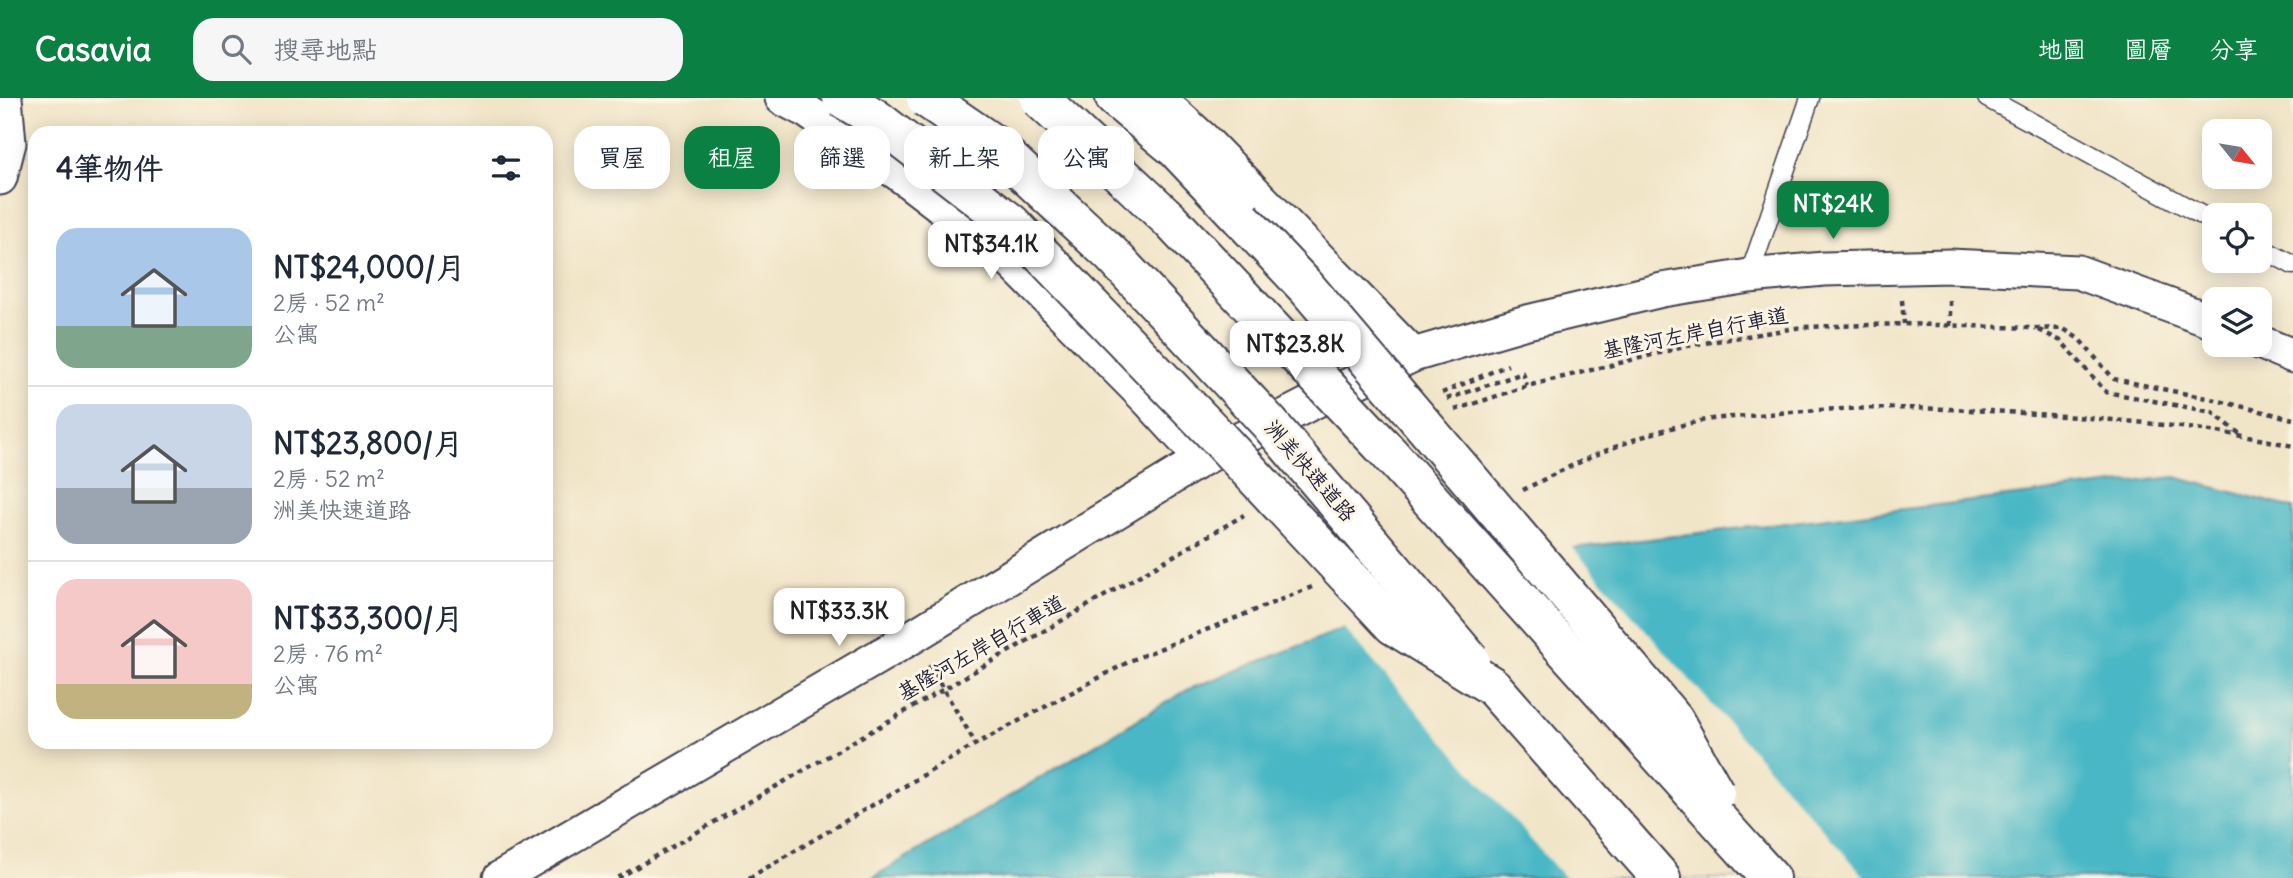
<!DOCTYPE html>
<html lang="zh-TW">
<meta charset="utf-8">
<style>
:root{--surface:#fff;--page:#f6f6f7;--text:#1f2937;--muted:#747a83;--line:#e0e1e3;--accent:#0b8043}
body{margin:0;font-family:Delius,"LXGW WenKai TC",sans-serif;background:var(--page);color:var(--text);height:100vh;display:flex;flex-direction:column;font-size:26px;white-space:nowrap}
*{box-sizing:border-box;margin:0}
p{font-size:23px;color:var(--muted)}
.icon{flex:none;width:38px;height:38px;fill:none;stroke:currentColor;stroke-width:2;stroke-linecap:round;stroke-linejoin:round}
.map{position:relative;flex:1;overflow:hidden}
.details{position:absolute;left:28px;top:28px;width:525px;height:623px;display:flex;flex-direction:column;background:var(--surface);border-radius:21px;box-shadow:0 4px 18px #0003}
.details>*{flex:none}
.hud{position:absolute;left:574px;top:28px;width:665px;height:63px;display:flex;gap:14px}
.needle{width:46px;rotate:120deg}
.fabs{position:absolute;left:2202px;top:21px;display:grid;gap:14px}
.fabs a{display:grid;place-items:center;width:70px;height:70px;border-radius:14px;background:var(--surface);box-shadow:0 4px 18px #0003;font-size:35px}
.price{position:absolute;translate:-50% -60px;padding:0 16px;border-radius:14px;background:#fff;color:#222;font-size:23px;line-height:46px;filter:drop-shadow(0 2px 4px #0008)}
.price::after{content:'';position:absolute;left:50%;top:42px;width:21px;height:16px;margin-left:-10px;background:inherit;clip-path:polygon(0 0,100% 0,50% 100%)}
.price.active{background:var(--accent);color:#fff}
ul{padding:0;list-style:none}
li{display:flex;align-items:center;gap:21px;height:175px;padding:0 28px}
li+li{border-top:2px solid var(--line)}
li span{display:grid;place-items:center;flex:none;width:196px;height:140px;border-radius:21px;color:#555}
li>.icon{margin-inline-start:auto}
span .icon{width:84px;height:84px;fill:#fffc;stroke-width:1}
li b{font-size:30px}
h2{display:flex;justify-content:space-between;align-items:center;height:84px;padding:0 28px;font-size:30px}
.tag{padding:0 24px;border-radius:21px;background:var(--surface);box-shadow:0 4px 18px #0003;font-size:24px;line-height:63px}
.tag.active{background:var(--accent);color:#fff}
header{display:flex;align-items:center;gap:42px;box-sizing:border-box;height:98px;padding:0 35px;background:var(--accent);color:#fff}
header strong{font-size:33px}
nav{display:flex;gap:38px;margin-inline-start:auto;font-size:24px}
.search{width:490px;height:63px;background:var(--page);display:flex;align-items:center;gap:18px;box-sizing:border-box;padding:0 24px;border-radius:21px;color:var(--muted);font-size:26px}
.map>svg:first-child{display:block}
.water{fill:#4ab7c5;stroke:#366c80;stroke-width:2}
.pier{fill:#f1e5c8}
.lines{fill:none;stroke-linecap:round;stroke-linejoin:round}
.service-casing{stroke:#413f50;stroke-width:21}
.minor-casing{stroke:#413f50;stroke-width:37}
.trunk-casing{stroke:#413f50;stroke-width:42}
.path{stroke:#413f50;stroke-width:4.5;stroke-dasharray:5 5;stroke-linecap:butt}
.service{stroke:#fff;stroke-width:18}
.minor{stroke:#fff;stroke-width:33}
.trunk{stroke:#fff;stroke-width:38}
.trunk-bridge-casing{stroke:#413f50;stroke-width:42;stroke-linecap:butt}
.trunk-bridge{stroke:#fff;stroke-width:38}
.labels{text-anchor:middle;stroke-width:6;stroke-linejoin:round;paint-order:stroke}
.street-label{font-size:21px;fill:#22223b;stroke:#fcf5e5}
</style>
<header>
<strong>Casavia</strong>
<div class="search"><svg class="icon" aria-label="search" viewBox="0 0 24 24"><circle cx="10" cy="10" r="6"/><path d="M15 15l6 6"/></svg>搜尋地點</div>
<nav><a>地圖</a><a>圖層</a><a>分享</a></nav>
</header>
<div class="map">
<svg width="2293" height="780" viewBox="0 0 2293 780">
<rect width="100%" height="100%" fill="#fcf5e5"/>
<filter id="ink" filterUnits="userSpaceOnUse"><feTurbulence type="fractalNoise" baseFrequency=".0143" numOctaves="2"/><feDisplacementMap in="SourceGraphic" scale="14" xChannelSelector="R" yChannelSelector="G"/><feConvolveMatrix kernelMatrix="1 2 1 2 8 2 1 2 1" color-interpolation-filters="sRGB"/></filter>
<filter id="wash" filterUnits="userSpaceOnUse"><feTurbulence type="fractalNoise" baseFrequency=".00686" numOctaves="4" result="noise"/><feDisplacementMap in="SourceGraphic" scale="28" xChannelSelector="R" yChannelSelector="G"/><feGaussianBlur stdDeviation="1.57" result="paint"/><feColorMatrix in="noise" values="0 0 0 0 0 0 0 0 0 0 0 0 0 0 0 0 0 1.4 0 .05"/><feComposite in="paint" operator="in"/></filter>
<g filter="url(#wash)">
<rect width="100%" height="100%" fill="#f1e5c8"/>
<path class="water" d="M2175 379 2293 410V780H872L1189 591 1539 454Z"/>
<path class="pier" d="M1570 447 1866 780H1565L1342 528 1538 451Z"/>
</g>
<g filter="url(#ink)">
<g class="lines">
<defs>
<g id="service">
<path d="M1987 0 2214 124"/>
<path d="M2259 149 2293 167"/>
<path d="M1749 178 1810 0"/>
</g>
<g id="minor">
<path d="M782 0 805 12 900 77 1002 155 1148 302 1202 361"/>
<path d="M1158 0 1203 41 1413 257"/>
<path d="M0 80 9 45 5 0"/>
<path d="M2259 244 2293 258"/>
<path d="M500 780 912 539 1202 361 1309 306 1413 257 1523 225 1662 192 1749 178 1824 171 1950 168 2078 174 2214 224"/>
</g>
<g id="trunk">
<path d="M1115 0 1176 51 1242 121"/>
<path d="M1492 588 1661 780"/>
<path d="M1750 758 1770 780"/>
</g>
</defs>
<use href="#service" class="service-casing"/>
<use href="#minor" class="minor-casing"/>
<use href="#trunk" class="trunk-casing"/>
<g class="path">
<path d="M1902 202 1904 226"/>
<path d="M1950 228V200"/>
<path d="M2039 232 2061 243 2106 294 2212 314 2240 336"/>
<path d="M1442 295 1508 267"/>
<path d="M1447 301 1523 275 1527 288"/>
<path d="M1455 312 1527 288 1692 247 1802 229 1904 226 2064 231 2079 241 2114 281 2211 301 2293 321"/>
<path d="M1523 392C1579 363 1639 335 1701 323 1720 319 1740 319 1759 317 1851 307 1943 309 2035 316 2122 322 2208 329 2293 348"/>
<path d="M929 567 976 646"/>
<path d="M618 780 1244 417"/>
<path d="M749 780 976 646 1132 562 1312 489"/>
</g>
<use href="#service" class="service"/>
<use href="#minor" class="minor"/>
<use href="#trunk" class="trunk"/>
<defs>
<g id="trunk-bridge">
<path d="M842 0 875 20 1011 125 1213 334 1393 527 1492 588"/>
<path d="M926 0 993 46 1111 156 1269 325 1470 562"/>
<path d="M1039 0 1170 122 1386 352 1750 758"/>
<path d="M1242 121 1307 190 1674 622 1715 695"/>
</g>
</defs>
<use href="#trunk-bridge" class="trunk-bridge-casing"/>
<use href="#trunk-bridge" class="trunk-bridge"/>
</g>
</g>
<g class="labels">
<g class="street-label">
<text transform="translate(1695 235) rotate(-11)" y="7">基隆河左岸自行車道</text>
<text transform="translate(1310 373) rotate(49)" y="7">洲美快速道路</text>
<text transform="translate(981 550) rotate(-30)" y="7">基隆河左岸自行車道</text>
</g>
</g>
</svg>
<div class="fabs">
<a><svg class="needle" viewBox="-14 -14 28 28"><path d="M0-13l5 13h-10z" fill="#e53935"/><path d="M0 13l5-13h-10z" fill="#747a83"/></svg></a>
<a><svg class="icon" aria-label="locate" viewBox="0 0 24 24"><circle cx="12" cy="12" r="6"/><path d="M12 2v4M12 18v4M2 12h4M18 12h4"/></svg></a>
<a><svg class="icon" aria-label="layers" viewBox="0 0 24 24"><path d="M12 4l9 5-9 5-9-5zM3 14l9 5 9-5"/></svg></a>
</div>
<b class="price active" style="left:1833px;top:143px">NT$24K</b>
<b class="price" style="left:991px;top:183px">NT$34.1K</b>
<b class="price" style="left:1295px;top:283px">NT$23.8K</b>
<b class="price" style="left:839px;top:550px">NT$33.3K</b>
<div class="hud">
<a class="tag">買屋</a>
<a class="tag active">租屋</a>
<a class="tag">篩選</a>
<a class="tag">新上架</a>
<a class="tag">公寓</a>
</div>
<section class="details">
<h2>4筆物件<svg class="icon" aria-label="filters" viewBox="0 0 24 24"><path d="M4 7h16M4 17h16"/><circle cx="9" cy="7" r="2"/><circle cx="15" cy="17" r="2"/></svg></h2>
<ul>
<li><span style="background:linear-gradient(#a9c7e8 70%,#7fa58c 0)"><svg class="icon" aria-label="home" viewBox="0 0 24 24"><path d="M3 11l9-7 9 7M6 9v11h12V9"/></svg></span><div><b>NT$24,000/月</b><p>2房 · 52 m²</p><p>公寓</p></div></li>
<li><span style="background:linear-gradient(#c9d6e8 60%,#9aa5b1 0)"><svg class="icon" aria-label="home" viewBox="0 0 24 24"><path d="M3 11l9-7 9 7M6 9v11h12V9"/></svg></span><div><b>NT$23,800/月</b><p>2房 · 52 m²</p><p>洲美快速道路</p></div></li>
<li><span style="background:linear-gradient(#f6c9c9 75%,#c2b280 0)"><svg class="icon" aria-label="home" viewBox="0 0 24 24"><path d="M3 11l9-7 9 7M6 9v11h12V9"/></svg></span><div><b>NT$33,300/月</b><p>2房 · 76 m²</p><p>公寓</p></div></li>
</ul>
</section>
</div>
